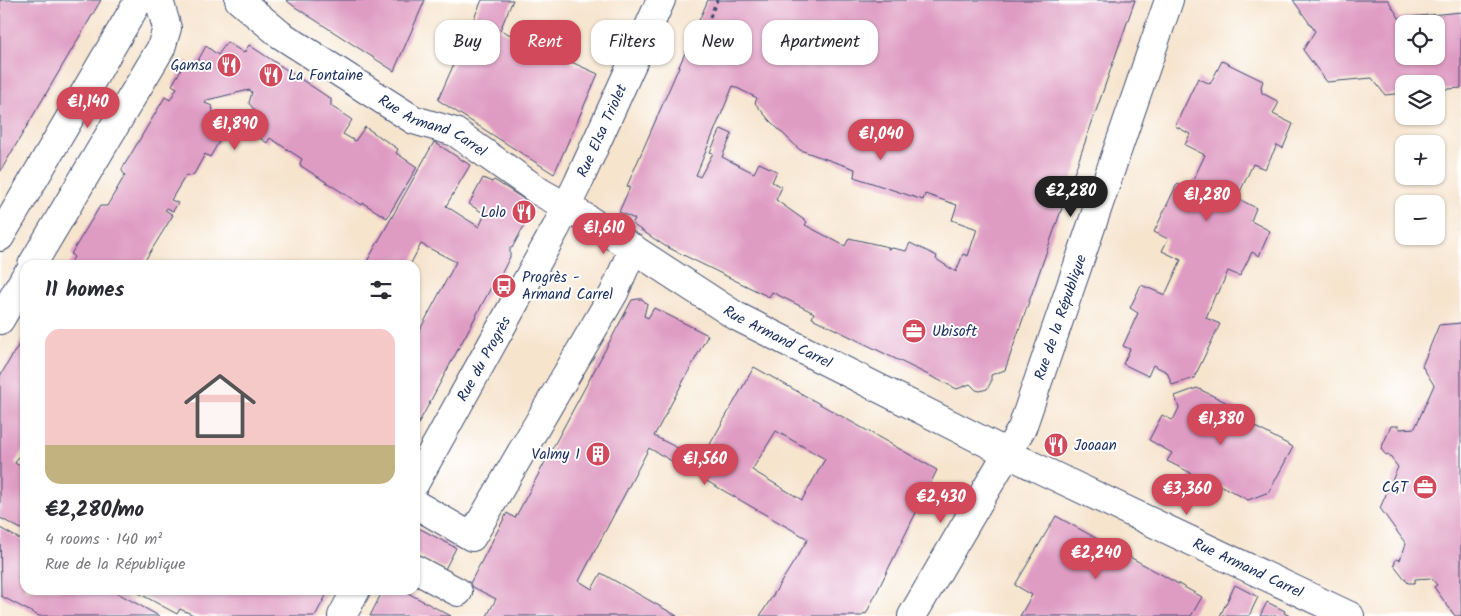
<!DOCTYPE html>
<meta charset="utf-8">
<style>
:root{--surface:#fff;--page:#f2f2f3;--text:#2b2b33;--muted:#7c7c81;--line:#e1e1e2;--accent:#d1495b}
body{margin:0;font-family:Kalam,sans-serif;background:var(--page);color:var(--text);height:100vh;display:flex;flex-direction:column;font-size:19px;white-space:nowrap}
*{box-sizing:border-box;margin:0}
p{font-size:16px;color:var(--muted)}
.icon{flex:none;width:28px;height:28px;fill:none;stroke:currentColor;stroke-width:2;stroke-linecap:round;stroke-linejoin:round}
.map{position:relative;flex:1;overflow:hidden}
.side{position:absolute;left:20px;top:260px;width:400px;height:335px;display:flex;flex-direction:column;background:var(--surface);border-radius:15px;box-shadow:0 1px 4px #0004}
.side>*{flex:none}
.guide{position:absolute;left:435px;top:20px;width:475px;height:45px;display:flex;gap:10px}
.tools{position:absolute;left:1395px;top:15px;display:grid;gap:10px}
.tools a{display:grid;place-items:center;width:50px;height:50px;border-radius:10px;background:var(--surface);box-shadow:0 1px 4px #0004;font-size:25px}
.price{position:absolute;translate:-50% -42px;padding:0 11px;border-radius:18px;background:var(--accent);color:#fff;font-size:16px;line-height:32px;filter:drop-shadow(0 1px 2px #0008)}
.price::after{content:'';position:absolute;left:50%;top:30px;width:15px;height:11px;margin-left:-8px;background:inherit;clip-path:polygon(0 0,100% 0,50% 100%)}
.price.on{background:#222;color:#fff}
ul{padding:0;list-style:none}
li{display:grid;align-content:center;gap:10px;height:265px;padding:0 25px}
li+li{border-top:1px solid var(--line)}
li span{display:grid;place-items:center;height:155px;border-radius:15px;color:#555}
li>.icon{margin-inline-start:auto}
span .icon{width:90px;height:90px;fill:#fffc;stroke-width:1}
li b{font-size:21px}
h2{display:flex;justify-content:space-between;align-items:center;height:60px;padding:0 25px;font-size:21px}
.pill{padding:0 18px;border-radius:15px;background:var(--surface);box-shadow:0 1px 4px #0004;font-size:18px;line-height:45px}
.pill.on{background:var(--accent);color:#fff}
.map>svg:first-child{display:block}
.building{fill:#df9cc3;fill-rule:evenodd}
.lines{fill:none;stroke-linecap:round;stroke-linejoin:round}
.minor-casing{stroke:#3c4a6f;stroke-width:30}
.path{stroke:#3c4a6f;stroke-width:3;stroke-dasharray:4 4;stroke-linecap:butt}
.minor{stroke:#fff;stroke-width:28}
.labels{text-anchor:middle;stroke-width:4;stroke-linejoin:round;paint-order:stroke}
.poi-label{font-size:15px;fill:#1b2f5e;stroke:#fff;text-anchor:end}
.street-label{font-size:15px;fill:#1b2f5e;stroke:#fff}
</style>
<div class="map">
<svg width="1461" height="616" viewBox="0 0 1461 616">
<rect width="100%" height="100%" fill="#fff"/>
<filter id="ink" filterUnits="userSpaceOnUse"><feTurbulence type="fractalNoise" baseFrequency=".02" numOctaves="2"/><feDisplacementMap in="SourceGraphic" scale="10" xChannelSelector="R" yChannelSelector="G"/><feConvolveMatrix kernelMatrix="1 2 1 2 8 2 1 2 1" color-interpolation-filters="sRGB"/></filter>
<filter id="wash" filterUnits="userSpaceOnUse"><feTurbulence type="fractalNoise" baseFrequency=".0096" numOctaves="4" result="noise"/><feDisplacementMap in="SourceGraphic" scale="20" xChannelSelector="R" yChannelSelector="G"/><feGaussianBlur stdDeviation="1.12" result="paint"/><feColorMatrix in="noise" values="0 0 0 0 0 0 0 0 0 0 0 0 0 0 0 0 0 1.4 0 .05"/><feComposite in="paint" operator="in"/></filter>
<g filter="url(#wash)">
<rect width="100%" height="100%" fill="#f6e4cd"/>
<g id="blocks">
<g class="building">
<path d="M0 0H101L0 172Z"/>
<path d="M286 0H425L394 71 295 7Z"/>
<path d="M482 0H513L500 30 598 74 554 174 438 100Z"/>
<path d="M708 0H1135L1005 370 991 375V382L987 389 980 391 976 390 970 384 957 389 812 318 814 313 772 292 769 297 665 246 632 224 635 219 619 212 630 187 627 186ZM733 86 757 98 755 103 770 121 800 150 855 169 854 177 923 200 925 194 957 205 952 220 977 229 968 256 963 254 956 272 936 259 937 256 910 243 906 251 892 248 888 249V247L849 238 845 246 805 225 807 222 776 200 782 187 772 182 777 171 759 163 754 173 722 157 732 134 721 129 710 152 713 153 700 177 696 175Z"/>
<path d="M1293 0H1388L1399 18 1461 12V88L1436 90V84H1404V93L1385 95 1372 78 1327 82 1303 50 1315 31ZM1404 24H1436V56H1404Z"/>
<path d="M227 42 244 53 249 45 331 99V106L352 120 343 134 355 141 365 127 398 149 396 153 417 167 387 218 363 203 362 205 301 166 300 163 302 159 270 138 267 143 244 127 255 111 249 103 252 92 249 90 207 100 205 103 212 106 213 111 209 123 224 133 210 157 205 154 194 174 190 176 186 175 171 200 178 203 173 211 167 208 165 210 173 215 144 262 140 264 137 263 136 265H69L74 257 71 254 100 206H107L125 175 122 171V169L165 97 170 100 177 88 172 85 186 61 195 66 206 46 218 55Z"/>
<path d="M1222 61 1263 81 1261 87 1262 93 1279 102 1273 114 1293 124 1283 148 1277 145 1265 169 1253 164 1239 194 1241 200 1256 208 1251 221 1270 231 1259 256 1252 252 1240 276 1228 271 1218 294 1216 293 1206 318 1220 324 1194 378 1172 385 1167 372 1153 365 1148 376 1123 364 1130 349 1123 346 1138 313 1130 308 1141 285 1165 295 1181 260 1162 251 1168 239 1154 232 1177 184 1189 189 1205 155 1185 145 1190 134 1175 126 1198 78 1210 84Z"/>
<path d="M434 142 470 165 446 206 479 227 485 214 469 204 483 178 492 182 494 180 527 201 530 215 512 248 510 247V257L496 284 494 282 415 430V339L456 262 421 244 410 265H365Z"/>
<path d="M638 299H642L647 304 644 316 648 318 654 308 708 335 654 436 701 460 754 367 937 470 866 614 864 613 862 616H760L808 539 649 448 579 581 592 589 601 573 677 616H487L496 599 469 585 507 513 515 518 632 300ZM776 431 825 459 802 500 752 470Z"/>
<path d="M1461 323V616H1455L1434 587 1437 585 1431 578 1415 579V583H1408L1394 565 1396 559 1400 560 1406 544 1380 508 1398 467 1388 454 1386 455 1381 449 1391 426H1399L1400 429 1415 428 1434 385 1422 366 1439 325Z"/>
<path d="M25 334V446L15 463 25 469V531L0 518V376Z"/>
<path d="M1197 388 1250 414 1246 422 1293 447 1269 492 1248 500 1216 483 1211 492 1188 480 1191 473 1167 461 1172 453 1149 440 1162 415 1172 420 1174 418 1179 408 1175 396Z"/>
<path d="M1056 516 1202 597 1191 616H1020L1032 595 1015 585Z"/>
<path d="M417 527 456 548 445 569 415 553V530Z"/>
<path d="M0 528 25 542V590H112L159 616H39L1 596Z"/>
<path d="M1235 585 1258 597 1249 616H1220Z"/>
<path d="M133 590H329L315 616H196L180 609 177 614Z"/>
<path d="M383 590H402L451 616H370Z"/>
<path d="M1267 602 1285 611 1284 613 1290 616H1260Z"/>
</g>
</g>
</g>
<g filter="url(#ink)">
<use href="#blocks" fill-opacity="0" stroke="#3c4a6f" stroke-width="1"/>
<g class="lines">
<defs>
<g id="minor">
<path id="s1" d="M239 0 281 35 414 120 455 132 540 192 583 216 736 316 1033 466 1350 616"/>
<path d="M0 237 139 0"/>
<path d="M32 265 161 48 167 28 159 0"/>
<path d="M0 320 25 277"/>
<path id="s2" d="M415 483 556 228 578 183 661 0"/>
<path d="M415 504 472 537 614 293 633 248"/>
<path d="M415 569 458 592"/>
<path d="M342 616 356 590"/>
<path id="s3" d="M912 616 1022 428 1169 0"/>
</g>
</defs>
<use href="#minor" class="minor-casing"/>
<path class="path" d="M715 34 705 29 717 0"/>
<use href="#minor" class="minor"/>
</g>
</g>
<defs>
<symbol id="restaurant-disc" viewBox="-11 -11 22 22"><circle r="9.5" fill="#d1495b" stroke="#fff"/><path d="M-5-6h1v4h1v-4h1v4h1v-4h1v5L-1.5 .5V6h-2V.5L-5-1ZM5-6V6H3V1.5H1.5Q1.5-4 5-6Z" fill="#fff"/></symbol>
<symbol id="bus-disc" viewBox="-11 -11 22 22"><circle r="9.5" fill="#d1495b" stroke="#fff"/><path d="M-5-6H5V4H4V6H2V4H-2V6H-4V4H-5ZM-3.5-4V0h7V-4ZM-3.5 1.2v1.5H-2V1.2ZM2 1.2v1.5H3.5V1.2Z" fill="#fff"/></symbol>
<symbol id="office-disc" viewBox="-11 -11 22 22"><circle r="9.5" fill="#d1495b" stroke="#fff"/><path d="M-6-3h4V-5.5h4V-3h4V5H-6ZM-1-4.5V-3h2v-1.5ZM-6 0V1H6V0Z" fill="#fff"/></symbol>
<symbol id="building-disc" viewBox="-11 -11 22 22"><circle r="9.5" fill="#d1495b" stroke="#fff"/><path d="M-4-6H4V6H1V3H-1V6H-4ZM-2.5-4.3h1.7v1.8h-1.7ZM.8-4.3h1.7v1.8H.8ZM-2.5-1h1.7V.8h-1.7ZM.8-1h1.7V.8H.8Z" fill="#fff"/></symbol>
</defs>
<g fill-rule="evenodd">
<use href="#restaurant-disc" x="215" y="51" width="28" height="28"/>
<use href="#restaurant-disc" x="257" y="61" width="28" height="28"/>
<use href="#restaurant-disc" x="510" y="198" width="28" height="28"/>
<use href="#bus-disc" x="490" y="272" width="28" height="28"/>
<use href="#office-disc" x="900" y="317" width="28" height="28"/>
<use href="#restaurant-disc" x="1042" y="431" width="28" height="28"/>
<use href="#building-disc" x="584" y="440" width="28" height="28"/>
<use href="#office-disc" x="1411" y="473" width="28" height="28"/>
</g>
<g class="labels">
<g class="poi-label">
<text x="212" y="70">Gamsa</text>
<text x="288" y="80" text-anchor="start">La Fontaine</text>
<text x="506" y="217">Lolo</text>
<text x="522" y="282" text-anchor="start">Progrès -<tspan x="522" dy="17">Armand Carrel</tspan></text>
<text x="932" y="336" text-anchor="start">Ubisoft</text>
<text x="1074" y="450" text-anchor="start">Jooaan</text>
<text x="580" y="459">Valmy 1</text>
<text x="1408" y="492">CGT</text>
</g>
<g class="street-label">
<text dy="5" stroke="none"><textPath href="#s1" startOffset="232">Rue Armand Carrel</textPath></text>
<text dy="5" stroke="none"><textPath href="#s2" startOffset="399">Rue Elsa Triolet</textPath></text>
<text dy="5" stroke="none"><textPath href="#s3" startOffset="335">Rue de la République</textPath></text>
<text dy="5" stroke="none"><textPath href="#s1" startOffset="638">Rue Armand Carrel</textPath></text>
<text dy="5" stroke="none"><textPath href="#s2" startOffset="142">Rue du Progrès</textPath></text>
<text dy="5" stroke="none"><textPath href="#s1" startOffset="1162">Rue Armand Carrel</textPath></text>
</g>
</g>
</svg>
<div class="tools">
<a><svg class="icon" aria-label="locate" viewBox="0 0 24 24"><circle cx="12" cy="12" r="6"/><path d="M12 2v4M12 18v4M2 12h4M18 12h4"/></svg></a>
<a><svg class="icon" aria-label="layers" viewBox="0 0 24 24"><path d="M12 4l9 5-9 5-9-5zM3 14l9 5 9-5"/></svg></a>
<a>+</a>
<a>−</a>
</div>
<b class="price" style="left:88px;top:129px">€1,140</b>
<b class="price" style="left:235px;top:151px">€1,890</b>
<b class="price" style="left:881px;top:161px">€1,040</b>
<b class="price on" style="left:1071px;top:218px">€2,280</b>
<b class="price" style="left:1207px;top:222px">€1,280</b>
<b class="price" style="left:604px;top:255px">€1,610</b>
<b class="price" style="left:1221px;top:446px">€1,380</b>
<b class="price" style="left:705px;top:486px">€1,560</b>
<b class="price" style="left:1187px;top:516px">€3,360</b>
<b class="price" style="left:941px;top:524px">€2,430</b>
<b class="price" style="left:1096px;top:580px">€2,240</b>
<div class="guide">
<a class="pill">Buy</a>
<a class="pill on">Rent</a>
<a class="pill">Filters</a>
<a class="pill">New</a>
<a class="pill">Apartment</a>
</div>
<section class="side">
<h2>11 homes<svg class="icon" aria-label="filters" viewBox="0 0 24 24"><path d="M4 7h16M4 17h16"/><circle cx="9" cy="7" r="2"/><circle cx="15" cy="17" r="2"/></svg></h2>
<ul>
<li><span style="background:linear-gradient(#f6c9c9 75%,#c2b280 0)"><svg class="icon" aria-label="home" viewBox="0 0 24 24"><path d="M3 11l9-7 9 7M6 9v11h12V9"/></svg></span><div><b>€2,280/mo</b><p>4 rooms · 140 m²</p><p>Rue de la République</p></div></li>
</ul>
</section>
</div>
